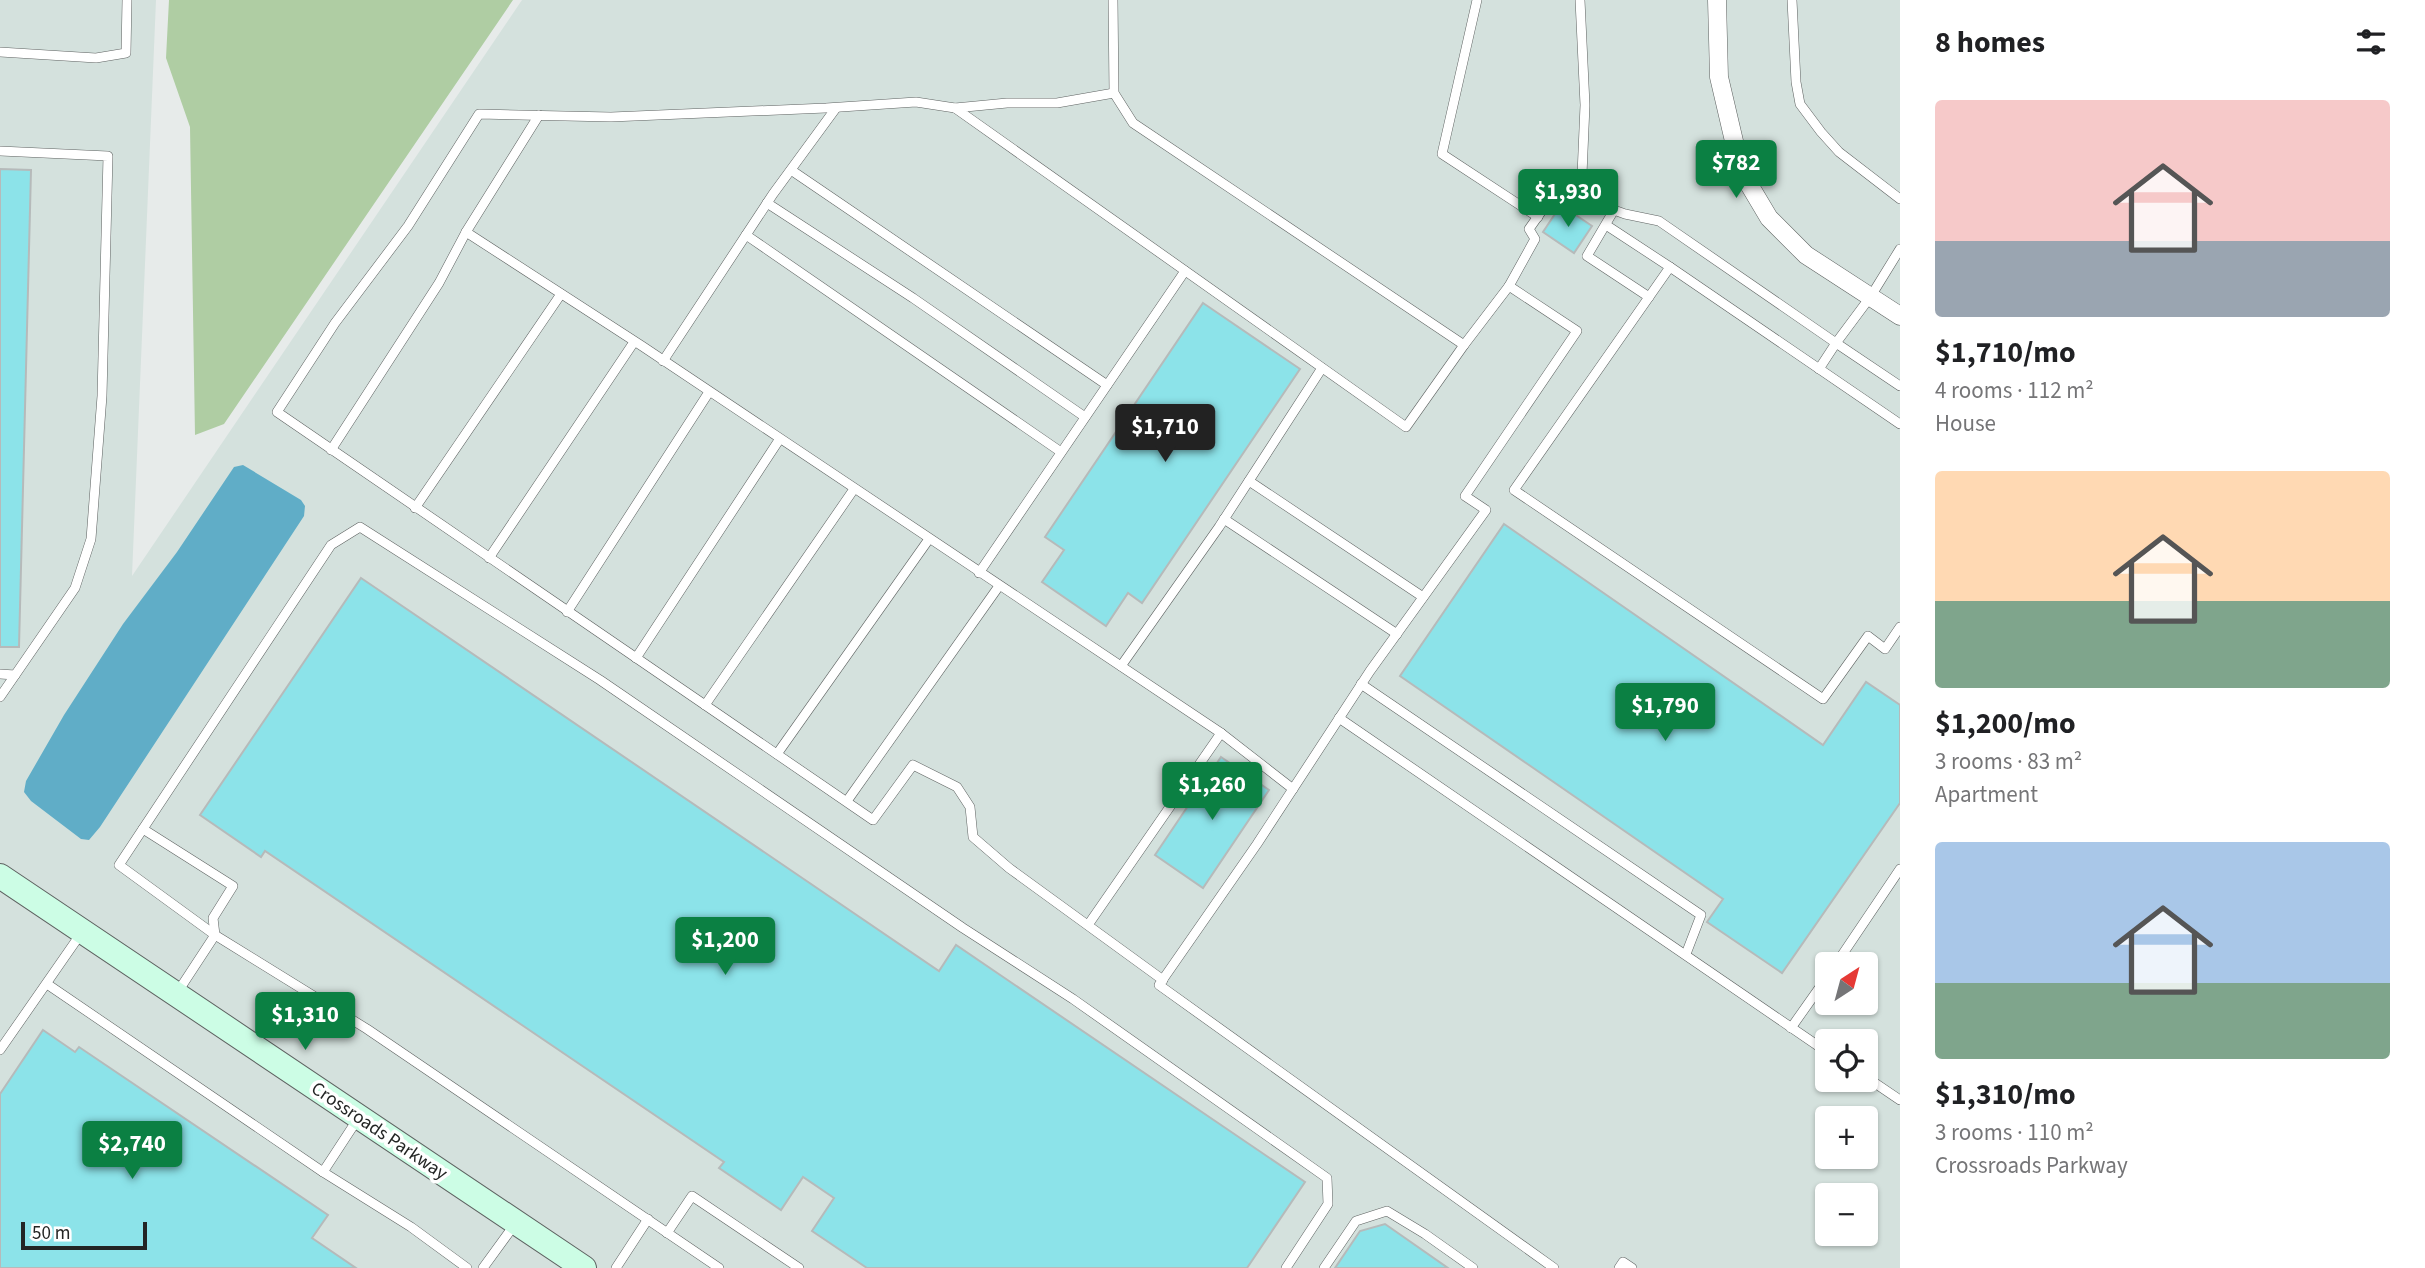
<!DOCTYPE html>
<meta charset="utf-8">
<style>
:root{--surface:#fff;--page:#f2f2f2;--text:#202124;--muted:#757577;--accent:#0b8043}
body{margin:0;font-family:"Source Sans 3",sans-serif;background:var(--page);color:var(--text);height:100vh;display:flex;flex-direction:column;font-size:26px;white-space:nowrap}
*{box-sizing:border-box;margin:0}
p{font-size:23px;color:var(--muted)}
.icon{flex:none;width:38px;height:38px;fill:none;stroke:currentColor;stroke-width:2;stroke-linecap:round;stroke-linejoin:round}
.map{position:relative;flex:1;overflow:hidden}
.drawer{display:flex;flex-direction:column;background:var(--surface);width:525px}
.drawer>*{flex:none}
.needle{width:46px;rotate:36deg}
.controls{position:absolute;left:1815px;top:952px;display:grid;gap:14px}
.controls a{display:grid;place-items:center;width:63px;height:63px;border-radius:7px;background:var(--surface);box-shadow:0 2px 5px #0004;font-size:35px}
.scale{position:absolute;left:21px;bottom:18px;width:126px;box-sizing:border-box;padding-left:7px;border:4px solid #232524;border-top:0;font-size:19px;line-height:24px;white-space:nowrap;color:#232524;-webkit-text-stroke:5px #fff;paint-order:stroke}
.price{position:absolute;translate:-50% -60px;padding:0 16px;border-radius:7px;background:var(--accent);color:#fff;font-size:23px;line-height:46px;filter:drop-shadow(0 2px 4px #0008)}
.price::after{content:'';position:absolute;left:50%;top:42px;width:21px;height:16px;margin-left:-10px;background:inherit;clip-path:polygon(0 0,100% 0,50% 100%)}
.price.on{background:#222;color:#fff}
ul{padding:0;list-style:none}
li{display:grid;align-content:center;gap:14px;height:371px;padding:0 35px}
li span{display:grid;place-items:center;height:217px;border-radius:7px;color:#555}
li>.icon{margin-inline-start:auto}
span .icon{width:126px;height:126px;fill:#fffc;stroke-width:1}
li b{font-size:30px}
h2{display:flex;justify-content:space-between;align-items:center;height:84px;padding:0 35px;font-size:30px}
main{display:flex;flex:1;min-height:0}
.map>svg:first-child{display:block}
.built{fill:#d4e1dd;fill-rule:evenodd}
.green{fill:#afcda3}
.water{fill:#60adc7}
.building{fill:#8ce3e9;stroke:#b6baba;stroke-width:2}
.lines{fill:none;stroke-linecap:round;stroke-linejoin:round}
.lane-casing{stroke:#5e6261;stroke-width:10}
.street-casing{stroke:#5e6261;stroke-width:19}
.secondary-casing{stroke:#5e6261;stroke-width:26}
.lane{stroke:#fff;stroke-width:9}
.street{stroke:#fff;stroke-width:18}
.secondary{stroke:#ccfde5;stroke-width:24}
.labels{text-anchor:middle;stroke-width:7;stroke-linejoin:round;paint-order:stroke}
.street-label{font-size:19px;fill:#232524;stroke:#fff}
</style>
<main>
<div class="map">
<svg width="1900" height="1268" viewBox="0 0 1900 1268">
<rect width="100%" height="100%" fill="#e7ebea"/>
<path class="built" d="M0 0H156L132 576 522 0H1900V1268H0ZM1827 964H1866V1003H1827ZM1827 1041H1866V1080H1827ZM1827 1118H1866V1157H1827ZM1827 1195H1866V1234H1827Z"/>
<path class="green" d="M169 0H513L224 424 195 435 190 127 166 58Z"/>
<path class="water" d="M243 465 301 500 305 506 304 516 100 827 89 840 81 839 31 801 24 792 26 781 64 715 123 624 177 552 234 467Z"/>
<g class="building">
<path d="M0 169 31 170 19 647H0Z"/>
<path d="M1561 205 1592 226 1574 253 1543 232Z"/>
<path d="M1203 303 1300 369 1142 603 1128 593 1106 626 1042 582 1064 550 1045 537Z"/>
<path d="M1504 524 1823 745 1866 682 1900 705V803L1782 973 1707 922 1723 899 1400 676Z"/>
<path d="M361 578 939 971 956 945 1305 1182 1247 1268H867L812 1231 834 1198 803 1177 781 1210 719 1168 724 1162 265 851 261 857 200 815Z"/>
<path d="M1221 757 1269 790 1203 888 1155 855Z"/>
<path d="M43 1030 75 1052 79 1047 328 1215 312 1238 356 1268H0V1094Z"/>
<path d="M1385 1224 1448 1268H1335L1360 1231Z"/>
</g>
<g class="lines">
<defs>
<g id="lane">
<path d="M1113 0 1114 93 1133 123 1464 345 1509 286"/>
<path d="M1477 0 1442 154 1538 217"/>
<path d="M1580 0 1585 105 1581 198"/>
<path d="M1792 0 1796 82 1800 104 1821 132 1839 152 1900 199"/>
<path d="M0 52 96 58 126 53 127 0"/>
<path d="M1114 93 1057 103H1007L955 108 1406 427 1464 345"/>
<path d="M955 108 916 102 826 108 611 117 479 114 408 226 335 323 277 412 873 820 913 765 957 787 970 807 973 837 1009 868 1163 980"/>
<path d="M539 115 466 232 642 346 1221 733"/>
<path d="M0 151 108 156 102 396 91 539 75 588 0 697"/>
<path d="M791 170 1107 385"/>
<path d="M767 203 913 298 1085 417"/>
<path d="M1606 225 1670 267 1649 297 1587 256 1614 210"/>
<path d="M746 235 1061 452"/>
<path d="M1900 249 1871 296 1836 343 1900 386"/>
<path d="M1670 267 1900 424"/>
<path d="M1649 297 1514 490 1823 699 1868 636 1885 649 1900 627"/>
<path d="M663 361 773 194 836 108"/>
<path d="M331 450 439 283 466 232"/>
<path d="M1249 481 1423 597"/>
<path d="M415 508 561 294"/>
<path d="M1224 519 1397 634"/>
<path d="M489 558 634 342"/>
<path d="M979 573 1185 271"/>
<path d="M567 612 709 392"/>
<path d="M636 658 779 440"/>
<path d="M1121 666 1219 527 1322 368"/>
<path d="M0 674 15 675"/>
<path d="M1361 684 1701 915 1686 954"/>
<path d="M705 705 854 489"/>
<path d="M1339 718 1827 1052"/>
<path d="M777 754 929 539"/>
<path d="M847 801 999 586"/>
<path d="M143 829 233 886 213 918 215 935 367 1029 719 1268"/>
<path d="M1088 925 1221 733 1293 789"/>
<path d="M1836 964 1900 869"/>
<path d="M47 984 323 1172 411 1227 467 1268"/>
<path d="M177 993 215 935 119 865 331 545 360 527 600 680 963 928 1073 999 1327 1178 1328 1204 1286 1268"/>
<path d="M1791 1028 1827 977"/>
<path d="M0 1050 82 932"/>
<path d="M1866 1077 1900 1100"/>
<path d="M323 1172 359 1117"/>
<path d="M667 1233 692 1196 799 1268"/>
<path d="M483 1268 515 1224"/>
<path d="M616 1268 648 1219"/>
<path d="M1324 1268 1356 1221 1387 1211 1425 1234 1473 1268"/>
<path d="M1554 1268 1159 985 1257 844 1370 671 1486 510 1465 496 1577 331 1509 286 1535 239 1529 229 1553 195 1567 193 1625 214 1659 221 1836 343 1819 369"/>
<path d="M1619 1268 1623 1262 1632 1268"/>
</g>
<path id="street" d="M1717 0 1719 77 1741 171 1769 218 1806 255 1900 316"/>
<path id="secondary" d="M0 876 584 1268"/>
</defs>
<use href="#lane" class="lane-casing"/>
<use href="#street" class="street-casing"/>
<use href="#secondary" class="secondary-casing"/>
<use href="#lane" class="lane"/>
<use href="#street" class="street"/>
<use href="#secondary" class="secondary"/>
</g>
<g class="labels">
<g class="street-label">
<text transform="translate(380 1130) rotate(34)" y="7">Crossroads Parkway</text>
</g>
</g>
</svg>
<div class="controls">
<a><svg class="needle" viewBox="-14 -14 28 28"><path d="M0-13l5 13h-10z" fill="#e53935"/><path d="M0 13l5-13h-10z" fill="#757577"/></svg></a>
<a><svg class="icon" aria-label="locate" viewBox="0 0 24 24"><circle cx="12" cy="12" r="6"/><path d="M12 2v4M12 18v4M2 12h4M18 12h4"/></svg></a>
<a>+</a>
<a>−</a>
</div>
<div class="scale">50 m</div>
<b class="price" style="left:1736px;top:200px">$782</b>
<b class="price" style="left:1568px;top:229px">$1,930</b>
<b class="price on" style="left:1165px;top:464px">$1,710</b>
<b class="price" style="left:1665px;top:743px">$1,790</b>
<b class="price" style="left:1212px;top:822px">$1,260</b>
<b class="price" style="left:725px;top:977px">$1,200</b>
<b class="price" style="left:305px;top:1052px">$1,310</b>
<b class="price" style="left:132px;top:1181px">$2,740</b>
</div>
<section class="drawer">
<h2>8 homes<svg class="icon" aria-label="filters" viewBox="0 0 24 24"><path d="M4 7h16M4 17h16"/><circle cx="9" cy="7" r="2"/><circle cx="15" cy="17" r="2"/></svg></h2>
<ul>
<li><span style="background:linear-gradient(#f6c9c9 65%,#9aa5b1 0)"><svg class="icon" aria-label="home" viewBox="0 0 24 24"><path d="M3 11l9-7 9 7M6 9v11h12V9"/></svg></span><div><b>$1,710/mo</b><p>4 rooms · 112 m²</p><p>House</p></div></li>
<li><span style="background:linear-gradient(#ffd9b3 60%,#7fa58c 0)"><svg class="icon" aria-label="home" viewBox="0 0 24 24"><path d="M3 11l9-7 9 7M6 9v11h12V9"/></svg></span><div><b>$1,200/mo</b><p>3 rooms · 83 m²</p><p>Apartment</p></div></li>
<li><span style="background:linear-gradient(#a9c7e8 65%,#7fa58c 0)"><svg class="icon" aria-label="home" viewBox="0 0 24 24"><path d="M3 11l9-7 9 7M6 9v11h12V9"/></svg></span><div><b>$1,310/mo</b><p>3 rooms · 110 m²</p><p>Crossroads Parkway</p></div></li>
</ul>
</section>
</main>
